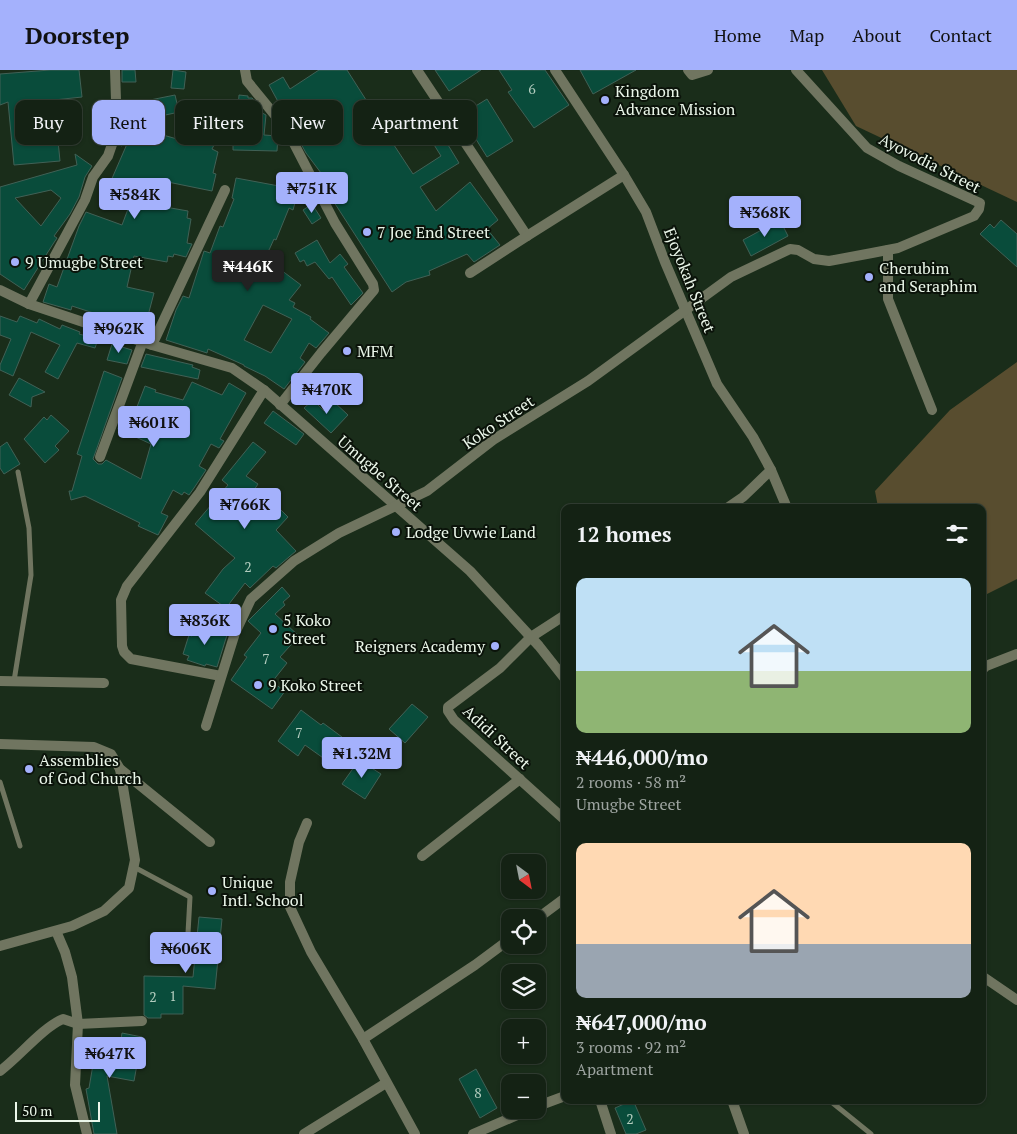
<!DOCTYPE html>
<meta charset="utf-8">
<style>
:root{--surface:#142214;--page:#1d2a1d;--text:#f1f3f6;--muted:#9da4a0;--line:#333f34;--accent:#a4b1fc}
body{margin:0;font-family:"PT Serif",serif;background:var(--page);color:var(--text);height:100vh;display:flex;flex-direction:column;font-size:19px;white-space:nowrap}
*{box-sizing:border-box;margin:0}
p{font-size:16px;color:var(--muted)}
.icon{flex:none;width:28px;height:28px;fill:none;stroke:currentColor;stroke-width:2;stroke-linecap:round;stroke-linejoin:round}
.map{position:relative;flex:1;overflow:hidden}
.drawer{position:absolute;left:561px;top:434px;width:425px;height:600px;display:flex;flex-direction:column;background:var(--surface);border-radius:10px;box-shadow:0 1px 4px #0004,0 0 0 1px var(--line)}
.drawer>*{flex:none}
.top-card{position:absolute;left:15px;top:30px;width:471px;height:45px;display:flex;gap:10px}
.needle{width:32px;rotate:148deg}
.fabs{position:absolute;left:501px;top:784px;display:grid;gap:10px}
.fabs a{display:grid;place-items:center;width:45px;height:45px;border-radius:10px;background:var(--surface);box-shadow:0 1px 4px #0004,0 0 0 1px var(--line);font-size:25px}
.scale{position:absolute;left:15px;bottom:12px;width:85px;box-sizing:border-box;padding-left:5px;border:2px solid #ebf7ea;border-top:0;font-size:14px;line-height:18px;white-space:nowrap;color:#ebf7ea;-webkit-text-stroke:4px #0b130a;paint-order:stroke}
.price{position:absolute;translate:-50% -42px;padding:0 11px;border-radius:5px;background:var(--accent);color:#111;font-size:16px;line-height:32px;filter:drop-shadow(0 1px 2px #0008)}
.price::after{content:'';position:absolute;left:50%;top:30px;width:15px;height:11px;margin-left:-8px;background:inherit;clip-path:polygon(0 0,100% 0,50% 100%)}
.price.selected{background:#222;color:#fff}
ul{padding:0;list-style:none}
li{display:grid;align-content:center;gap:10px;height:265px;padding:0 15px}
li span{display:grid;place-items:center;height:155px;border-radius:10px;color:#555}
li>.icon{margin-inline-start:auto}
span .icon{width:90px;height:90px;fill:#fffc;stroke-width:1}
li b{font-size:21px}
h2{display:flex;justify-content:space-between;align-items:center;height:60px;padding:0 15px;font-size:21px}
.chip{padding:0 18px;border-radius:10px;background:var(--surface);box-shadow:0 1px 4px #0004,0 0 0 1px var(--line);font-size:18px;line-height:45px}
.chip.selected{background:var(--accent);color:#111}
header{display:flex;align-items:center;gap:30px;box-sizing:border-box;height:70px;padding:0 25px;background:var(--accent);color:#111}
header strong{font-size:24px}
nav{display:flex;gap:28px;margin-inline-start:auto;font-size:18px}
.map>svg:first-child{display:block}
.green{fill:#584d2f}
.building{fill:#094c3b;stroke:#416156;fill-rule:evenodd}
.lines{fill:none;stroke-linecap:round;stroke-linejoin:round}
.lane{stroke:#707560;stroke-width:5}
.street{stroke:#707560;stroke-width:10}
.poi-dot{fill:#a4b1fc;stroke:#0b130a;stroke-width:2}
.labels{text-anchor:middle;stroke-width:4;stroke-linejoin:round;paint-order:stroke}
.number-label{font-size:14px;fill:#b2ccbe}
.poi-label{font-size:16px;fill:#ebf7ea;stroke:#0b130a;text-anchor:start}
.street-label{font-size:16px;fill:#ebf7ea;stroke:#0b130a}
</style>
<header>
<strong>Doorstep</strong>
<nav><a>Home</a><a>Map</a><a>About</a><a>Contact</a></nav>
</header>
<div class="map">
<svg width="1017" height="1064" viewBox="0 0 1017 1064">
<rect width="100%" height="100%" fill="#1a2d1a"/>
<g class="green">
<path d="M822 0H1017V132L856 56Z"/>
<path d="M1017 292V509L983 526 982 438 878 437 875 421 950 340Z"/>
</g>
<g class="building">
<path d="M50 0H79L82 27 54 30 60 91 14 95 8 32 0 35V4Z"/>
<path d="M122 0H135L136 12H122Z"/>
<path d="M173 0 186 2 184 19 171 18Z"/>
<path d="M319 0H347L368 33 367 34 413 104 441 86 418 49 428 42 459 93 420 117 436 141 470 112 498 150 487 159 500 175 474 192 467 184 429 201 430 205 406 212 392 222 321 112 318 105 321 103 306 83 269 15 283 7 290 19Z"/>
<path d="M435 0H481L449 21Z"/>
<path d="M499 0H545L569 35 534 58 508 22 512 20Z"/>
<path d="M580 0H636L593 24Z"/>
<path d="M175 25 179 42 161 46 156 63 177 69V68L214 75 212 79 218 82 213 103 216 104 212 121 158 110 148 134 188 141 187 148 191 149 187 173 192 174 186 187 174 184 173 187 168 186 167 192 134 186 127 217 154 223 145 257 112 249 72 236 71 240 43 232 49 214 57 217 79 156 86 142 122 155 134 123 110 113 127 74 121 76 135 33Z"/>
<path d="M239 25 248 26V28H252L254 30 253 38 266 45 264 65 278 66 277 81 233 80V64H236Z"/>
<path d="M487 29 513 71 487 87 461 45Z"/>
<path d="M75 84 92 96 85 107 79 127 70 144 54 166 57 168 53 174 24 220 0 204V117L77 95ZM51 120 61 128 41 156 15 128Z"/>
<path d="M236 108 279 116 298 122 293 140 289 138 276 170 274 169 269 180 257 188 263 200 273 194 301 215 289 230 295 233 293 237 311 247 310 249 329 263 316 278 309 273 300 288 305 292 284 319 265 306 244 296V295L208 279 207 283 166 270 176 240 183 226 189 228 204 181 210 183 220 156 223 157 234 129 232 128ZM263 235 292 249 271 283 244 270Z"/>
<path d="M312 134 321 148 312 154 303 140Z"/>
<path d="M780 150 788 166 751 186 743 170Z"/>
<path d="M1001 150 1017 164V197L980 164 990 154 994 158Z"/>
<path d="M317 170 330 193 340 184 348 194 344 197 363 223 351 235 332 207 329 209 315 192 307 196 304 190 300 192 295 183Z"/>
<path d="M0 246 17 252 20 246 37 253 39 249 60 259 62 255 80 262 79 264 98 269 95 278 77 273 58 309 45 302 60 275 31 262 13 306 0 300V295L11 269 0 265Z"/>
<path d="M112 274 132 280 127 294 107 290Z"/>
<path d="M146 284 193 295 192 297 200 300 198 309 141 297Z"/>
<path d="M104 301 122 308 93 389 98 394H102L106 390 141 409 151 374 118 359 126 338 135 342 145 316 156 320 155 322 183 330 192 312 222 325 229 313 246 323 220 369 224 371 219 378 211 374 199 396 206 400 194 418 189 425 184 422 182 425 173 420 161 443 168 446 158 465 138 456 140 453 85 426 71 430 69 421H72L82 386 77 384Z"/>
<path d="M19 308 45 322 32 327 31 337 9 325Z"/>
<path d="M313 330 324 341 333 331 348 345 331 363 304 338Z"/>
<path d="M273 341 304 364 296 375 264 353Z"/>
<path d="M51 345 69 361 55 376 59 380 45 393 24 369 44 347 47 350Z"/>
<path d="M7 372 20 394 4 404 0 398V377Z"/>
<path d="M253 372 266 382 246 406 258 414 254 420 278 428 274 433 288 447 276 460 296 481 276 498 273 496 250 518 245 513 226 538 205 523 223 499 235 488 195 454 228 415 222 410Z"/>
<path d="M282 517 290 526 283 532 285 535 275 544 299 566 280 587 287 593 272 612 285 621 272 639 231 610 247 587 244 585 261 563 248 551Z"/>
<path d="M197 553 227 565 217 597 206 594 205 596 187 590 189 586 183 584 189 565 192 566Z"/>
<path d="M412 634 428 647 405 673 389 659Z"/>
<path d="M301 640 321 655 323 653 342 667 326 690 305 675 298 686 278 671Z"/>
<path d="M359 690 381 704 365 729 342 714Z"/>
<path d="M199 847 222 849 215 919 183 916V944H161V948H148L144 945V906L193 907Z"/>
<path d="M122 963 142 967 134 1011 107 1006 117 1064H94L86 1019 89 1018 97 971 120 975Z"/>
<path d="M476 999 497 1038 480 1048 459 1009Z"/>
<path d="M633 1030 646 1060 636 1064H626L615 1038Z"/>
</g>
<g class="lines">
<g class="lane">
<path d="M14 611 31 505 29 458 18 402"/>
<path d="M0 712 20 776"/>
<path d="M134 797 190 827 188 863"/>
<path d="M829 1030 871 1064"/>
</g>
<g class="street">
<path d="M245 0 247 11 287 60 335 153 373 214 374 220 321 283 280 335"/>
<path d="M417 0 527 166"/>
<path d="M555 0 624 105 646 142 665 192 717 314 753 367 771 400 787 438"/>
<path d="M688 0 692 5 708 0"/>
<path d="M888 180V229L932 340"/>
<path d="M470 203 527 166 624 105"/>
<path d="M0 220 29 234 152 275 232 298 264 320 470 501 539 576 565 609"/>
<path d="M29 234 85 130 93 107 108 86 117 60 115 0"/>
<path d="M152 275 225 120"/>
<path d="M100 387 143 271"/>
<path d="M727 438 743 427 771 400"/>
<path d="M565 545 531 567 500 598 448 637V641L454 650 565 750"/>
<path d="M982 600 986 596 1017 584"/>
<path d="M221 606 131 589 124 582 122 576 121 530 127 516 200 422 264 320"/>
<path d="M0 611 104 613"/>
<path d="M206 656 235 563 251 529 294 491 339 463 427 421 493 370 588 311 731 207 790 179 798 180 814 189 829 191 872 183 898 178 974 146 979 139 980 133 899 96 867 78 796 0"/>
<path d="M0 674 94 677 111 684 120 699 210 772"/>
<path d="M307 753 299 772 290 812V837L311 882 363 969 415 1064"/>
<path d="M422 786 520 709"/>
<path d="M538 848 565 828"/>
<path d="M56 861 65 882 72 907 78 954 75 1015 87 1064"/>
<path d="M0 876 72 856 104 841 129 818 135 790 120 699"/>
<path d="M982 906 1017 930"/>
<path d="M363 969 475 895 510 869"/>
<path d="M0 1001C20 986 42 958 63 949L78 954 142 951"/>
<path d="M600 1030 611 1064"/>
<path d="M732 1030 744 1064"/>
<path d="M538 1036 565 1026"/>
<path d="M304 1064 386 1013"/>
<path d="M473 1064 529 1040"/>
</g>
</g>
<g class="poi-dot">
<circle cx="605" cy="30" r="5"/>
<circle cx="367" cy="162" r="5"/>
<circle cx="15" cy="192" r="5"/>
<circle cx="869" cy="207" r="5"/>
<circle cx="347" cy="281" r="5"/>
<circle cx="396" cy="462" r="5"/>
<circle cx="273" cy="559" r="5"/>
<circle cx="495" cy="576" r="5"/>
<circle cx="258" cy="615" r="5"/>
<circle cx="29" cy="699" r="5"/>
<circle cx="212" cy="821" r="5"/>
</g>
<g class="labels">
<g class="number-label">
<text x="532" y="24">6</text>
<text x="248" y="502">2</text>
<text x="266" y="594">7</text>
<text x="299" y="668">7</text>
<text x="173" y="931">1</text>
<text x="153" y="932">2</text>
<text x="478" y="1028">8</text>
<text x="630" y="1054">2</text>
</g>
<g class="poi-label">
<text x="615" y="27">Kingdom<tspan x="615" dy="18">Advance Mission</tspan></text>
<text x="377" y="168">7 Joe End Street</text>
<text x="25" y="198">9 Umugbe Street</text>
<text x="879" y="204">Cherubim<tspan x="879" dy="18">and Seraphim</tspan></text>
<text x="357" y="287">MFM</text>
<text x="406" y="468">Lodge Uvwie Land</text>
<text x="283" y="556">5 Koko<tspan x="283" dy="18">Street</tspan></text>
<text x="485" y="582" text-anchor="end">Reigners Academy</text>
<text x="268" y="621">9 Koko Street</text>
<text x="39" y="696">Assemblies<tspan x="39" dy="18">of God Church</tspan></text>
<text x="222" y="818">Unique<tspan x="222" dy="18">Intl. School</tspan></text>
</g>
<g class="street-label">
<text transform="translate(930 93) rotate(27)" y="6">Ayovodia Street</text>
<text transform="translate(690 210) rotate(68)" y="6">Ejoyokah Street</text>
<text transform="translate(498 352) rotate(-34)" y="6">Koko Street</text>
<text transform="translate(380 403) rotate(41)" y="6">Umugbe Street</text>
<text transform="translate(497 667) rotate(43)" y="6">Adidi Street</text>
</g>
</g>
</svg>
<div class="fabs">
<a><svg class="needle" viewBox="-14 -14 28 28"><path d="M0-13l5 13h-10z" fill="#e53935"/><path d="M0 13l5-13h-10z" fill="#9da4a0"/></svg></a>
<a><svg class="icon" aria-label="locate" viewBox="0 0 24 24"><circle cx="12" cy="12" r="6"/><path d="M12 2v4M12 18v4M2 12h4M18 12h4"/></svg></a>
<a><svg class="icon" aria-label="layers" viewBox="0 0 24 24"><path d="M12 4l9 5-9 5-9-5zM3 14l9 5 9-5"/></svg></a>
<a>+</a>
<a>−</a>
</div>
<div class="scale">50 m</div>
<b class="price" style="left:312px;top:144px">₦751K</b>
<b class="price" style="left:135px;top:150px">₦584K</b>
<b class="price" style="left:765px;top:168px">₦368K</b>
<b class="price selected" style="left:248px;top:222px">₦446K</b>
<b class="price" style="left:119px;top:284px">₦962K</b>
<b class="price" style="left:327px;top:345px">₦470K</b>
<b class="price" style="left:154px;top:378px">₦601K</b>
<b class="price" style="left:245px;top:460px">₦766K</b>
<b class="price" style="left:205px;top:576px">₦836K</b>
<b class="price" style="left:362px;top:709px">₦1.32M</b>
<b class="price" style="left:186px;top:904px">₦606K</b>
<b class="price" style="left:110px;top:1009px">₦647K</b>
<div class="top-card">
<a class="chip">Buy</a>
<a class="chip selected">Rent</a>
<a class="chip">Filters</a>
<a class="chip">New</a>
<a class="chip">Apartment</a>
</div>
<section class="drawer">
<h2>12 homes<svg class="icon" aria-label="filters" viewBox="0 0 24 24"><path d="M4 7h16M4 17h16"/><circle cx="9" cy="7" r="2"/><circle cx="15" cy="17" r="2"/></svg></h2>
<ul>
<li><span style="background:linear-gradient(#bfe0f5 60%,#8fb573 0)"><svg class="icon" aria-label="home" viewBox="0 0 24 24"><path d="M3 11l9-7 9 7M6 9v11h12V9"/></svg></span><div><b>₦446,000/mo</b><p>2 rooms · 58 m²</p><p>Umugbe Street</p></div></li>
<li><span style="background:linear-gradient(#ffd9b3 65%,#9aa5b1 0)"><svg class="icon" aria-label="home" viewBox="0 0 24 24"><path d="M3 11l9-7 9 7M6 9v11h12V9"/></svg></span><div><b>₦647,000/mo</b><p>3 rooms · 92 m²</p><p>Apartment</p></div></li>
</ul>
</section>
</div>
